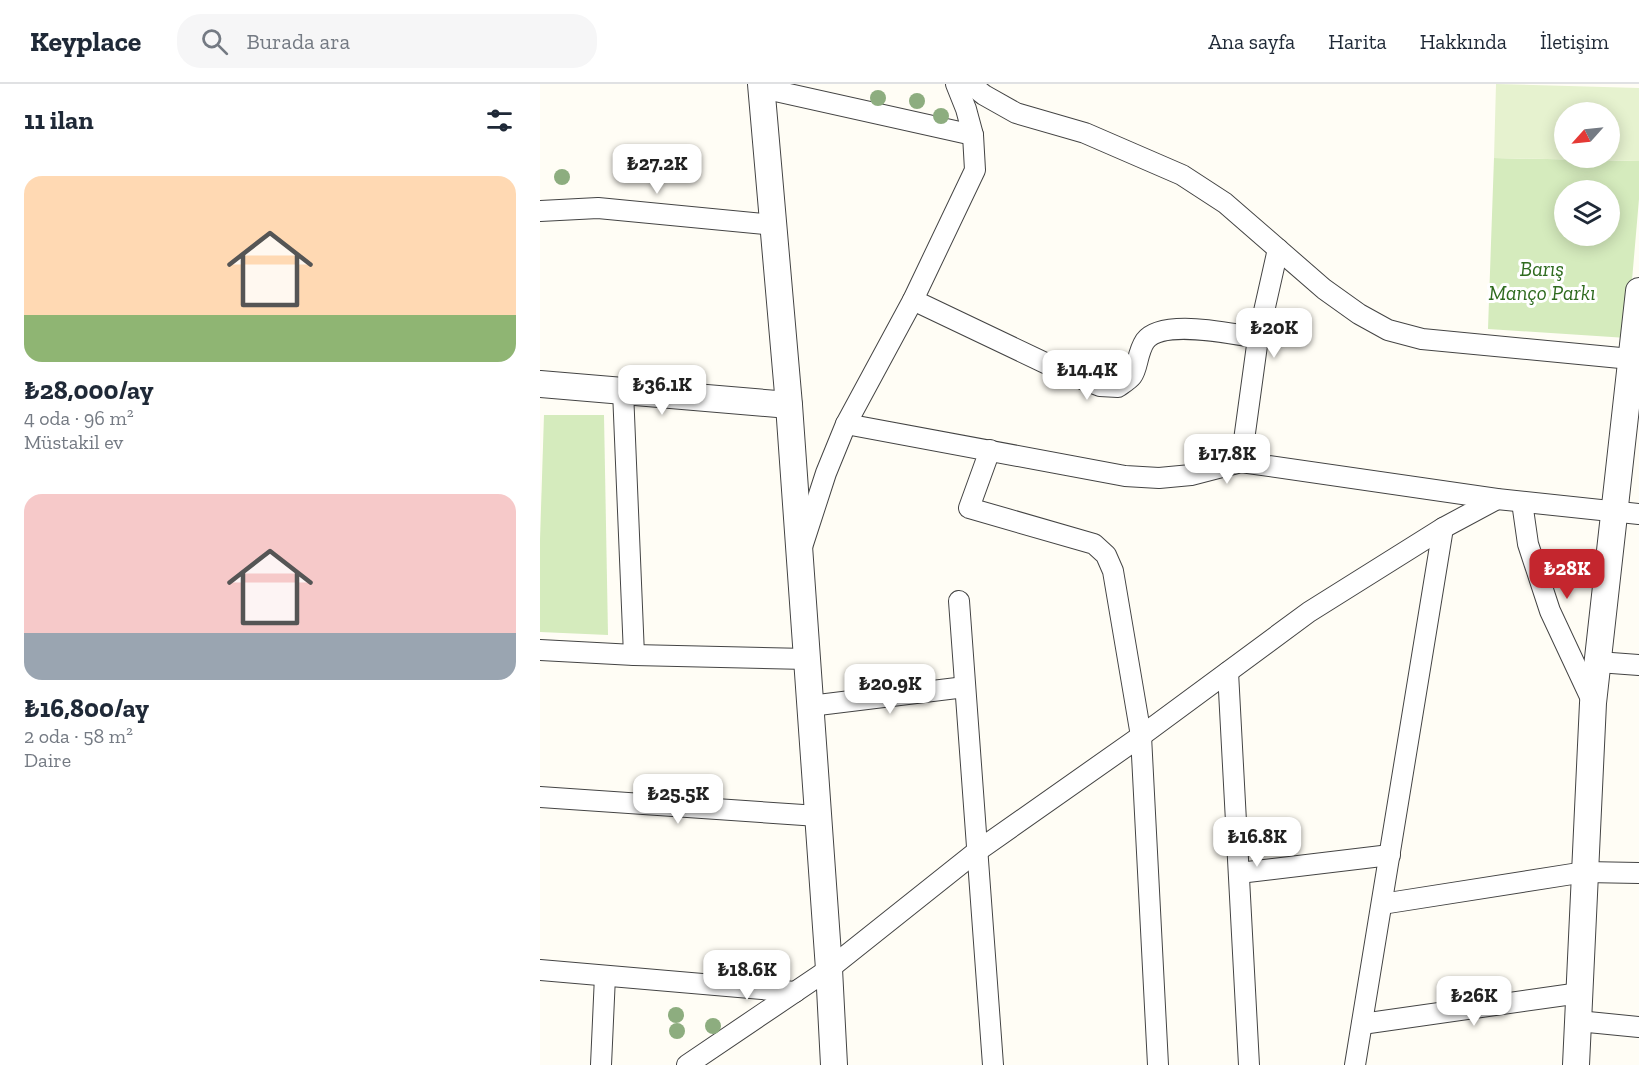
<!DOCTYPE html>
<html lang="tr">
<meta charset="utf-8">
<style>
:root{--surface:#fff;--page:#f6f6f7;--text:#1f2937;--muted:#747a83;--line:#e0e1e3;--accent:#c4262e}
body{margin:0;font-family:"Zilla Slab",serif;background:var(--page);color:var(--text);height:100vh;display:flex;flex-direction:column;font-size:22px;white-space:nowrap}
*{box-sizing:border-box;margin:0}
p{font-size:20px;color:var(--muted)}
.icon{flex:none;width:33px;height:33px;fill:none;stroke:currentColor;stroke-width:2;stroke-linecap:round;stroke-linejoin:round}
.map{position:relative;flex:1;overflow:hidden}
.drawer{display:flex;flex-direction:column;background:var(--surface);width:540px}
.drawer>*{flex:none}
.needle{width:39px;rotate:243deg}
.buttons{position:absolute;left:1014px;top:18px;display:grid;gap:12px}
.buttons a{display:grid;place-items:center;width:66px;height:66px;border-radius:50%;background:var(--surface);box-shadow:0 3px 15px #0003;font-size:30px}
.price{position:absolute;translate:-50% -51px;padding:0 14px;border-radius:12px;background:#fff;color:#222;font-size:20px;line-height:39px;filter:drop-shadow(0 2px 3px #0008)}
.price::after{content:'';position:absolute;left:50%;top:36px;width:18px;height:14px;margin-left:-9px;background:inherit;clip-path:polygon(0 0,100% 0,50% 100%)}
.price.selected{background:var(--accent);color:#fff}
ul{padding:0;list-style:none}
li{display:grid;align-content:center;gap:12px;height:318px;padding:0 24px}
li span{display:grid;place-items:center;height:186px;border-radius:18px;color:#555}
li>.icon{margin-inline-start:auto}
span .icon{width:108px;height:108px;fill:#fffc;stroke-width:1}
li b{font-size:26px}
h2{display:flex;justify-content:space-between;align-items:center;height:72px;padding:0 24px;font-size:26px}
header{display:flex;align-items:center;gap:36px;box-sizing:border-box;height:84px;padding:0 30px;background:var(--surface);border-bottom:2px solid var(--line)}
header strong{font-size:28px}
nav{display:flex;gap:33px;margin-inline-start:auto;font-size:21px}
.search{width:420px;height:54px;background:var(--page);display:flex;align-items:center;gap:15px;box-sizing:border-box;padding:0 21px;border-radius:24px;color:var(--muted);font-size:22px}
main{display:flex;flex:1;min-height:0}
.map>svg:first-child{display:block}
.green{fill:#d5ebbd;fill-rule:evenodd}
.pitch{fill:#e6f2cf;fill-rule:evenodd}
.lines{fill:none;stroke-linecap:round;stroke-linejoin:round}
.minor-casing{stroke:#444;stroke-width:22}
.tertiary-casing{stroke:#444;stroke-width:28}
.minor{stroke:#fff;stroke-width:20}
.tertiary{stroke:#fff;stroke-width:26}
.tree{fill:#8dad7f}
.labels{text-anchor:middle;stroke-width:6;stroke-linejoin:round;paint-order:stroke}
.park-label{font-size:21px;font-style:italic;fill:#2f6b1f;stroke:#fff}
</style>
<header>
<strong>Keyplace</strong>
<div class="search"><svg class="icon" aria-label="search" viewBox="0 0 24 24"><circle cx="10" cy="10" r="6"/><path d="M15 15l6 6"/></svg>Burada ara</div>
<nav><a>Ana sayfa</a><a>Harita</a><a>Hakkında</a><a>İletişim</a></nav>
</header>
<main>
<section class="drawer">
<h2>11 ilan<svg class="icon" aria-label="filters" viewBox="0 0 24 24"><path d="M4 7h16M4 17h16"/><circle cx="9" cy="7" r="2"/><circle cx="15" cy="17" r="2"/></svg></h2>
<ul>
<li><span style="background:linear-gradient(#ffd9b3 75%,#8fb573 0)"><svg class="icon" aria-label="home" viewBox="0 0 24 24"><path d="M3 11l9-7 9 7M6 9v11h12V9"/></svg></span><div><b>₺28,000/ay</b><p>4 oda · 96 m²</p><p>Müstakil ev</p></div></li>
<li><span style="background:linear-gradient(#f6c9c9 75%,#9aa5b1 0)"><svg class="icon" aria-label="home" viewBox="0 0 24 24"><path d="M3 11l9-7 9 7M6 9v11h12V9"/></svg></span><div><b>₺16,800/ay</b><p>2 oda · 58 m²</p><p>Daire</p></div></li>
</ul>
</section>
<div class="map">
<svg width="1099" height="981" viewBox="0 0 1099 981">
<rect width="100%" height="100%" fill="#fffdf5"/>
<g class="green">
<path d="M954 74 1099 77V115L1087 254 948 245ZM1024 106H1070V152H1024Z"/>
<path d="M4 331H64L68 551 0 548V456Z"/>
</g>
<path class="pitch" d="M956 0 1099 4V77L954 74ZM1024 28H1070V74H1024Z"/>
<g class="lines">
<defs>
<g id="minor">
<path d="M430 0 444 11 476 29 545 49 642 91 685 119 784 205 819 230 848 246 882 255 1091 275"/>
<path d="M222 4 433 51"/>
<path d="M0 127 58 124 234 141"/>
<path d="M373 216 522 287 560 302 578 303C582 300 589 296 592 292 598 284 597 269 605 257 622 234 693 250 718 254"/>
<path d="M83 307 94 571"/>
<path d="M306 340 585 392 619 394 651 391 701 378 957 415 1099 430"/>
<path d="M450 366 429 424 554 460 566 471 573 487 601 652 618 981"/>
<path d="M701 378 718 254 738 165"/>
<path d="M982 418 988 460 1010 527 1053 619"/>
<path d="M262 463 286 389 306 340 373 216 435 86 433 51 426 25 416 0"/>
<path d="M419 517 453 981"/>
<path d="M0 566 94 571 267 575"/>
<path d="M1058 578 1099 581"/>
<path d="M688 588 709 981"/>
<path d="M270 622 425 603"/>
<path d="M0 713 278 732"/>
<path d="M699 789 850 771"/>
<path d="M842 820 1045 788 1099 789"/>
<path d="M0 886 255 908"/>
<path d="M1038 937 1099 943"/>
<path d="M822 940 1040 909"/>
<path d="M61 981 65 892"/>
<path d="M147 981 289 885 436 768 601 652 769 528 903 444 957 415"/>
<path d="M815 981 903 444"/>
</g>
<g id="tertiary">
<path d="M221 0 249 321 289 885 294 981"/>
<path d="M0 300 249 321"/>
<path d="M1036 981 1053 619 1099 207"/>
</g>
</defs>
<use href="#minor" class="minor-casing"/>
<use href="#tertiary" class="tertiary-casing"/>
<use href="#minor" class="minor"/>
<use href="#tertiary" class="tertiary"/>
</g>
<g class="tree">
<circle cx="338" cy="14" r="8"/>
<circle cx="377" cy="17" r="8"/>
<circle cx="401" cy="32" r="8"/>
<circle cx="22" cy="93" r="8"/>
<circle cx="136" cy="931" r="8"/>
<circle cx="173" cy="942" r="8"/>
<circle cx="137" cy="947" r="8"/>
</g>
<g class="labels">
<g class="park-label">
<text x="1002" y="192">Barış<tspan x="1002" dy="24">Manço Parkı</tspan></text>
</g>
</g>
</svg>
<div class="buttons">
<a><svg class="needle" viewBox="-14 -14 28 28"><path d="M0-13l5 13h-10z" fill="#e53935"/><path d="M0 13l5-13h-10z" fill="#747a83"/></svg></a>
<a><svg class="icon" aria-label="layers" viewBox="0 0 24 24"><path d="M12 4l9 5-9 5-9-5zM3 14l9 5 9-5"/></svg></a>
</div>
<b class="price" style="left:117px;top:111px">₺27.2K</b>
<b class="price" style="left:734px;top:275px">₺20K</b>
<b class="price" style="left:547px;top:317px">₺14.4K</b>
<b class="price" style="left:122px;top:332px">₺36.1K</b>
<b class="price" style="left:687px;top:401px">₺17.8K</b>
<b class="price selected" style="left:1027px;top:516px">₺28K</b>
<b class="price" style="left:350px;top:631px">₺20.9K</b>
<b class="price" style="left:138px;top:741px">₺25.5K</b>
<b class="price" style="left:717px;top:784px">₺16.8K</b>
<b class="price" style="left:207px;top:917px">₺18.6K</b>
<b class="price" style="left:934px;top:943px">₺26K</b>
</div>
</main>
